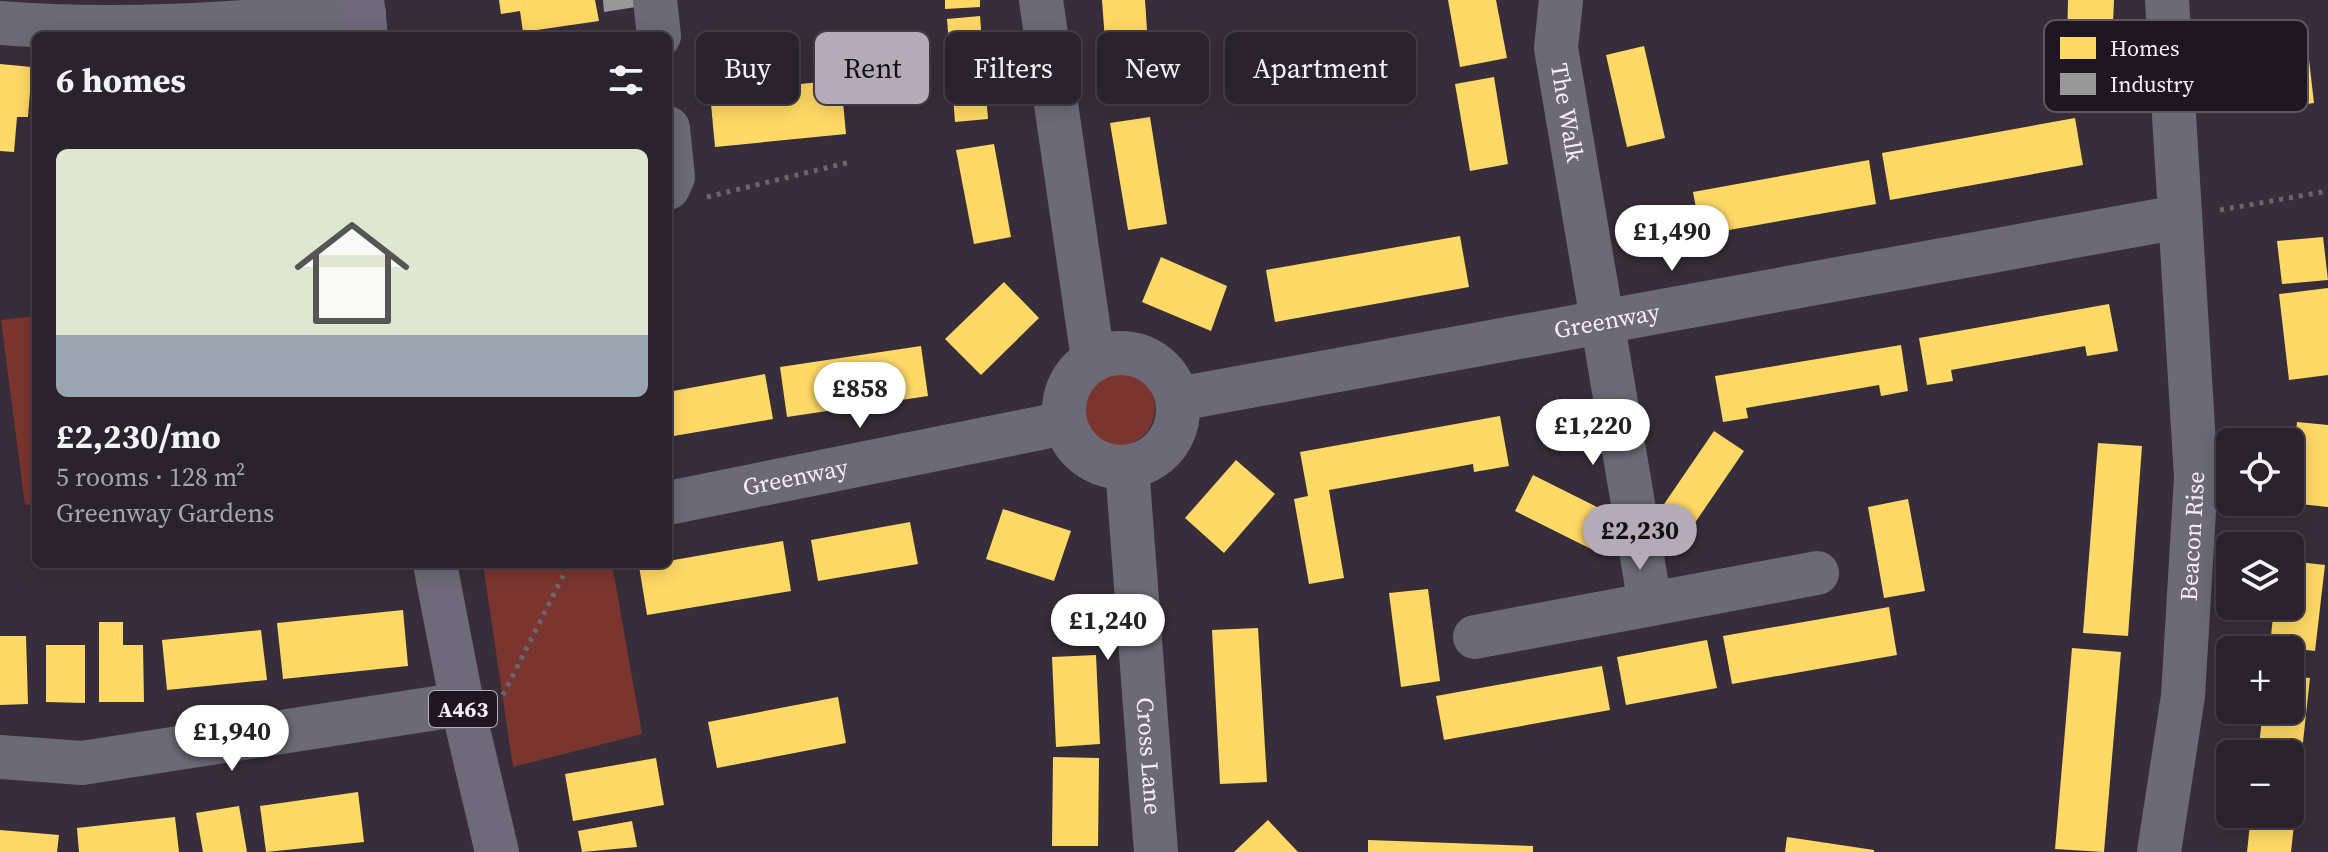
<!DOCTYPE html>
<meta charset="utf-8">
<style>
:root{--surface:#2a222c;--page:#362f38;--text:#f1f3f6;--muted:#a5a4a9;--line:#463f48;--accent:#b5aab7}
body{margin:0;font-family:"Source Serif 4",serif;background:var(--page);color:var(--text);height:100vh;display:flex;flex-direction:column;font-size:30px;white-space:nowrap}
*{box-sizing:border-box;margin:0}
p{font-size:26px;color:var(--muted)}
.icon{flex:none;width:44px;height:44px;fill:none;stroke:currentColor;stroke-width:2;stroke-linecap:round;stroke-linejoin:round}
.map{position:relative;flex:1;overflow:hidden}
.panel{position:absolute;left:32px;top:32px;width:640px;height:536px;display:flex;flex-direction:column;background:var(--surface);border-radius:12px;box-shadow:0 4px 20px #0003,0 0 0 2px var(--line)}
.panel>*{flex:none}
.banner{position:absolute;left:696px;top:32px;width:760px;height:72px;display:flex;gap:16px}
.buttons{position:absolute;left:2216px;top:428px;display:grid;gap:16px}
.buttons a{display:grid;place-items:center;width:88px;height:88px;border-radius:12px;background:var(--surface);box-shadow:0 4px 20px #0003,0 0 0 2px var(--line);font-size:40px}
.price{position:absolute;translate:-50% -68px;padding:0 18px;border-radius:28px;background:#fff;color:#222;font-size:26px;line-height:52px;filter:drop-shadow(0 2px 4px #0008)}
.price::after{content:'';position:absolute;left:50%;top:48px;width:24px;height:18px;margin-left:-12px;background:inherit;clip-path:polygon(0 0,100% 0,50% 100%)}
.price.current{background:var(--accent);color:#111}
ul{padding:0;list-style:none}
li{display:grid;align-content:center;gap:16px;height:424px;padding:0 24px}
li+li{border-top:2px solid var(--line)}
li span{display:grid;place-items:center;height:248px;border-radius:12px;color:#555}
li>.icon{margin-inline-start:auto}
span .icon{width:144px;height:144px;fill:#fffc;stroke-width:1}
li b{font-size:34px}
h2{display:flex;justify-content:space-between;align-items:center;height:96px;padding:0 24px;font-size:34px}
.tag{padding:0 28px;border-radius:12px;background:var(--surface);box-shadow:0 4px 20px #0003,0 0 0 2px var(--line);font-size:28px;line-height:72px}
.tag.current{background:var(--accent);color:#111}
.map>svg:first-child{display:block}
.green{fill:#7b352f}
.homes{fill:#ffd966}
.industry{fill:#999}
.lines{fill:none;stroke-linecap:round;stroke-linejoin:round}
.path{stroke:#6b6571;stroke-width:5;stroke-dasharray:4 6;stroke-linecap:butt}
.minor{stroke:#6c6a76;stroke-width:44}
.major{stroke:#6e6a79;stroke-width:44}
.labels{text-anchor:middle;stroke-width:8;stroke-linejoin:round;paint-order:stroke}
.shield{fill:#1e1620;stroke:#b7acb9;stroke-width:2}
.shield-label{font-size:22px;font-weight:bold;fill:#f8ecfa}
.street-label{font-size:24px;fill:#f8ecfa;stroke:#1e1620}
.key{fill:#1e1620;stroke:#5f5661;stroke-width:2}
.key-label{font-size:22px;fill:#f8ecfa}
</style>
<div class="map">
<svg width="2328" height="852" viewBox="0 0 2328 852">
<rect width="100%" height="100%" fill="#382e3b"/>
<g class="green">
<path d="M36 316V504L25 505 1 320Z"/>
<circle cx="1116" cy="408" r="39"/>
<path d="M483 564H612L642 734 513 767Z"/>
</g>
<g class="homes">
<path d="M499 0H595L599 21 523 32 520 11 501 14Z"/>
<path d="M945 0H980V7L945 9Z"/>
<path d="M1102 0H1145L1151 90 1109 94Z"/>
<path d="M1448 0H1496L1507 58 1460 67Z"/>
<path d="M2068 0H2114L2112 46 2067 45Z"/>
<path d="M980 16 988 119 955 122 947 19Z"/>
<path d="M2305 25 2314 103 2261 110 2251 32Z"/>
<path d="M1644 46 1665 138 1627 147 1606 55Z"/>
<path d="M0 64 32 67 28 117H17L14 152 0 151Z"/>
<path d="M1494 77 1508 164 1470 171 1455 84Z"/>
<path d="M841 80 846 134 715 147 710 93Z"/>
<path d="M1150 117 1167 224 1128 230 1110 123Z"/>
<path d="M2075 118 2083 165 1890 200 1882 153Z"/>
<path d="M994 144 1011 237 974 244 956 150Z"/>
<path d="M1869 160 1876 204 1701 235 1693 192Z"/>
<path d="M1460 236 1469 287 1275 322 1266 270Z"/>
<path d="M2323 237 2328 280 2282 284 2277 241Z"/>
<path d="M1161 257 1227 286 1211 331 1142 302Z"/>
<path d="M1004 282 1039 318 981 375 945 339Z"/>
<path d="M2328 288V375L2289 380 2279 294Z"/>
<path d="M2109 304 2118 351 2087 356 2085 346 1951 370 1953 381 1927 385 1919 338Z"/>
<path d="M1901 345 1908 391 1881 396 1879 385 1746 408 1748 418 1723 422 1715 376Z"/>
<path d="M921 346 928 396 787 417 780 367Z"/>
<path d="M765 374 773 419 668 437V392Z"/>
<path d="M1500 416 1509 466 1474 472 1473 464 1329 490 1344 578 1309 584 1294 499 1308 496 1300 452Z"/>
<path d="M2297 422 2328 425V507L2290 503Z"/>
<path d="M1714 431 1744 451 1690 530 1660 510Z"/>
<path d="M2098 443 2142 446 2128 636 2083 633Z"/>
<path d="M1236 460 1275 494 1224 553 1185 518Z"/>
<path d="M1533 475 1609 513 1591 549 1515 511Z"/>
<path d="M1908 499 1925 591 1884 598 1868 507Z"/>
<path d="M1003 509 1071 531 1054 581 986 559Z"/>
<path d="M910 522 918 564 818 581 811 540Z"/>
<path d="M783 541 791 591 647 615 639 566 668 564V561Z"/>
<path d="M2290 561 2325 565 2315 651 2270 646 2274 606H2290Z"/>
<path d="M1428 589 1440 681 1401 687 1389 593Z"/>
<path d="M1889 607 1897 655 1732 684 1723 636Z"/>
<path d="M403 610 408 666 283 679 277 623Z"/>
<path d="M99 622H123V645H143L144 702H99Z"/>
<path d="M1258 628 1267 782 1220 784 1212 630Z"/>
<path d="M261 630 267 680 167 690 162 640Z"/>
<path d="M0 636H26L28 704 0 705Z"/>
<path d="M1707 640 1717 688 1626 705 1617 657Z"/>
<path d="M46 645H85V703L46 702Z"/>
<path d="M2072 648 2121 652 2104 852 2055 849Z"/>
<path d="M1096 655 1100 744 1056 747 1052 657Z"/>
<path d="M1602 666 1610 710 1444 740 1436 696Z"/>
<path d="M2290 676 2310 678 2291 852H2247L2251 814H2290V754H2258L2263 710H2290Z"/>
<path d="M838 697 846 743 717 768 708 722Z"/>
<path d="M1053 757 1099 758 1098 846H1052Z"/>
<path d="M656 758 664 805 573 821 565 774Z"/>
<path d="M358 792 364 842 266 852 260 806Z"/>
<path d="M239 806 247 852H203L196 813Z"/>
<path d="M175 817 179 852H79L77 828Z"/>
<path d="M1268 820 1298 852H1234Z"/>
<path d="M632 821 637 847 582 852 578 831Z"/>
<path d="M0 830 59 835 57 852H0Z"/>
<path d="M1787 837 1874 850V852H1785Z"/>
<path d="M1368 840 1533 846V852H1368Z"/>
</g>
<path class="industry" d="M603 0H635L636 7 604 12Z"/>
<g class="lines">
<g class="path">
<path d="M707 197 850 162"/>
<path d="M2220 210 2328 191"/>
<path d="M503 695 569 564"/>
</g>
<g class="minor">
<path d="M655 0 659 36"/>
<path d="M1041 0 1093 359"/>
<path id="s1" d="M1561 0 1556 48 1650 604"/>
<path d="M0 23C125 33 239 23 364 13"/>
<path d="M668 128 673 177 668 188"/>
<circle cx="1121" cy="410" r="57"/>
<path id="s2" d="M1178 399 2179 217"/>
<path id="s3" d="M1127 467 1156 852"/>
<path id="s4" d="M668 503 1065 423"/>
<path d="M1475 637 1817 573"/>
<path d="M0 757 82 763 462 704"/>
<path id="s5" d="M2159 852 2183 696 2196 477 2167 0"/>
</g>
<g class="major">
<path d="M362 0 366 36"/>
<path d="M435 564 462 704 497 852"/>
</g>
</g>
<g class="labels">
<rect class="shield" x="429" y="691" width="68" height="36" rx="6"/>
<g class="shield-label">
<text x="463" y="717">A463</text>
</g>
<g class="street-label">
<text dy="8" stroke="none"><textPath href="#s1" startOffset="114">The Walk</textPath></text>
<text dy="8" stroke="none"><textPath href="#s2" startOffset="436">Greenway</textPath></text>
<text dy="8" stroke="none"><textPath href="#s4" startOffset="130">Greenway</textPath></text>
<text dy="8" stroke="none"><textPath href="#s5" startOffset="318">Beacon Rise</textPath></text>
<text dy="8" stroke="none"><textPath href="#s3" startOffset="290">Cross Lane</textPath></text>
</g>
</g>
<rect x="2044" y="20" width="264" height="92" rx="12" class="key"/>
<rect x="2060" y="37" width="36" height="22" fill="#ffd966"/>
<rect x="2060" y="73" width="36" height="22" fill="#999"/>
<g class="key-label">
<text x="2110" y="56">Homes</text>
<text x="2110" y="92">Industry</text>
</g>
</svg>
<div class="buttons">
<a><svg class="icon" aria-label="locate" viewBox="0 0 24 24"><circle cx="12" cy="12" r="6"/><path d="M12 2v4M12 18v4M2 12h4M18 12h4"/></svg></a>
<a><svg class="icon" aria-label="layers" viewBox="0 0 24 24"><path d="M12 4l9 5-9 5-9-5zM3 14l9 5 9-5"/></svg></a>
<a>+</a>
<a>−</a>
</div>
<b class="price" style="left:1672px;top:273px">£1,490</b>
<b class="price" style="left:860px;top:430px">£858</b>
<b class="price" style="left:1593px;top:467px">£1,220</b>
<b class="price current" style="left:1640px;top:572px">£2,230</b>
<b class="price" style="left:1108px;top:662px">£1,240</b>
<b class="price" style="left:232px;top:773px">£1,940</b>
<div class="banner">
<a class="tag">Buy</a>
<a class="tag current">Rent</a>
<a class="tag">Filters</a>
<a class="tag">New</a>
<a class="tag">Apartment</a>
</div>
<section class="panel">
<h2>6 homes<svg class="icon" aria-label="filters" viewBox="0 0 24 24"><path d="M4 7h16M4 17h16"/><circle cx="9" cy="7" r="2"/><circle cx="15" cy="17" r="2"/></svg></h2>
<ul>
<li><span style="background:linear-gradient(#dfe7d0 75%,#9aa5b1 0)"><svg class="icon" aria-label="home" viewBox="0 0 24 24"><path d="M3 11l9-7 9 7M6 9v11h12V9"/></svg></span><div><b>£2,230/mo</b><p>5 rooms · 128 m²</p><p>Greenway Gardens</p></div></li>
</ul>
</section>
</div>
